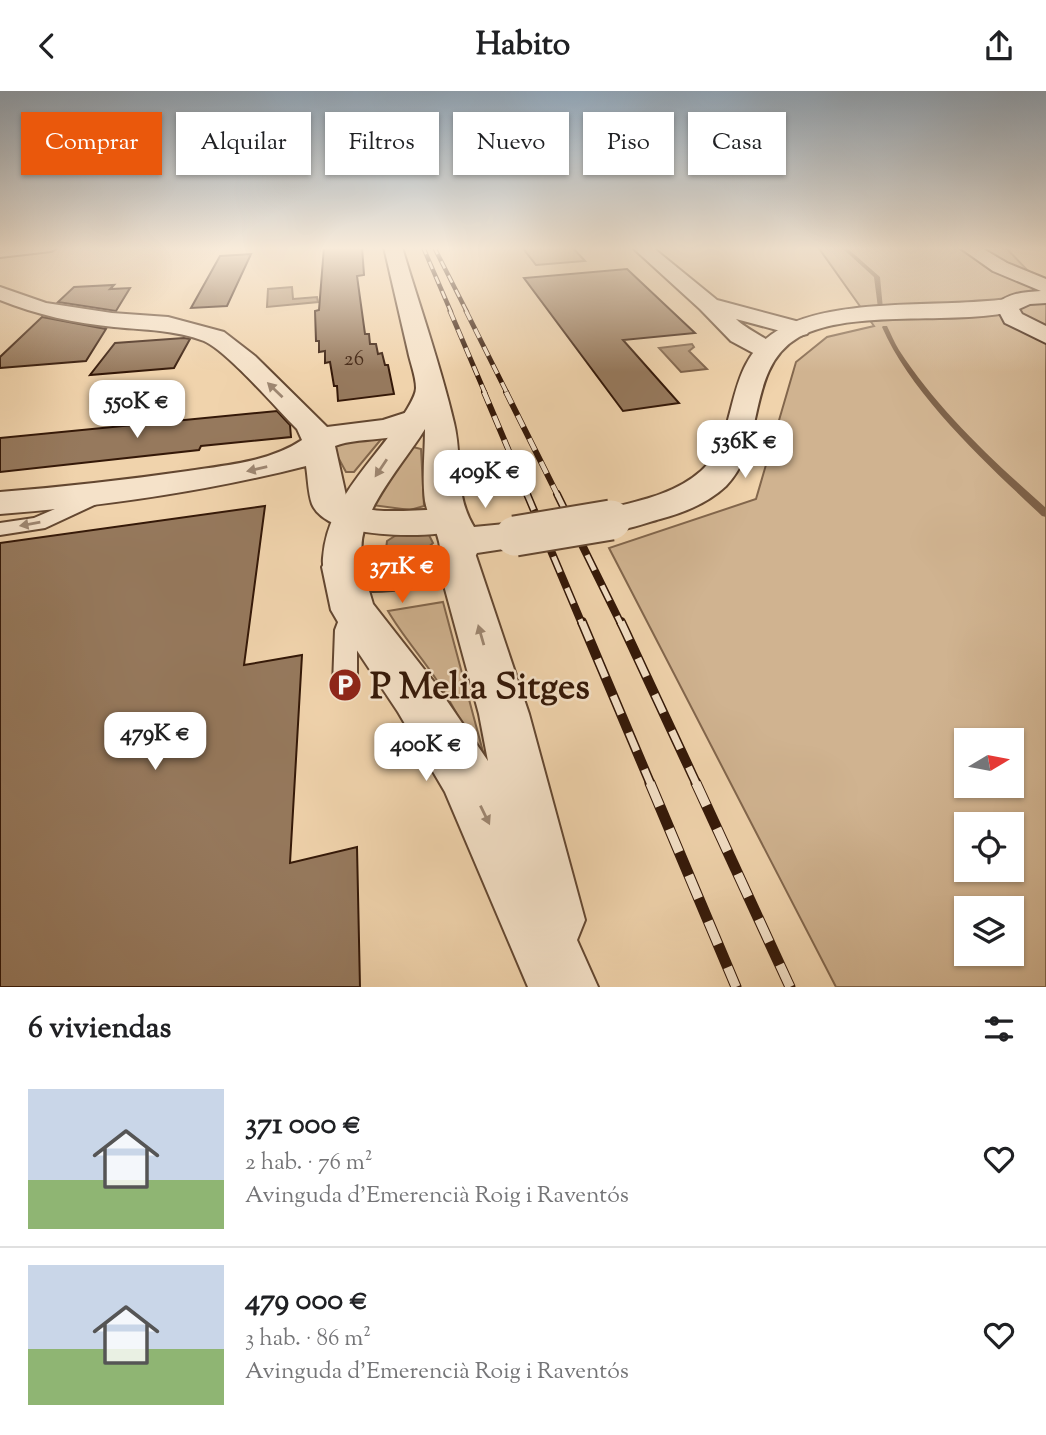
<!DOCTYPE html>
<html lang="es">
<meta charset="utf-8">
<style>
:root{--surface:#fff;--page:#f2f2f2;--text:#202124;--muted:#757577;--line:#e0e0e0;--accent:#ea580c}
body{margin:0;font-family:"Sorts Mill Goudy",serif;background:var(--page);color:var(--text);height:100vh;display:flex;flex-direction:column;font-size:26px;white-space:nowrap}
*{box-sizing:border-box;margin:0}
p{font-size:23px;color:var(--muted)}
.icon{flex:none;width:38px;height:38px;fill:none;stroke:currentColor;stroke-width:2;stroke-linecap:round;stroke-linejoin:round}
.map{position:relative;height:896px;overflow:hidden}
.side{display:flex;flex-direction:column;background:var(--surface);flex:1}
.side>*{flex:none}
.banner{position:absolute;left:21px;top:21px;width:1004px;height:63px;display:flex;gap:14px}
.needle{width:46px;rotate:80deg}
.controls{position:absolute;left:954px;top:637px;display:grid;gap:14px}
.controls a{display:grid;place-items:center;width:70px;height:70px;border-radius:0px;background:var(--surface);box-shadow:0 2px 5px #0004;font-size:35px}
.price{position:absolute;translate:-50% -60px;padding:0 16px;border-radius:14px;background:#fff;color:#222;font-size:23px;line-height:46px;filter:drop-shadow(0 2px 4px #0008)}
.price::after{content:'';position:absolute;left:50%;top:42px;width:21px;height:16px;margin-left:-10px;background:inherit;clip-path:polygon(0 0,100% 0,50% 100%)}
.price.selected{background:var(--accent);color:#fff}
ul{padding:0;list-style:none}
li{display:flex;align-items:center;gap:21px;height:175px;padding:0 28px}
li+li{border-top:2px solid var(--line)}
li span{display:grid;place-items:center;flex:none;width:196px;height:140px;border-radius:0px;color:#555}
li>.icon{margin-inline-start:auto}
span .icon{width:84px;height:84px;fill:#fffc;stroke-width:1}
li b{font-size:30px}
h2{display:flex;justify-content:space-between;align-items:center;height:84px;padding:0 28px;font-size:30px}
.chip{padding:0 24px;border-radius:0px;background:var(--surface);box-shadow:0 2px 5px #0004;font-size:24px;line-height:63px}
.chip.selected{background:var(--accent);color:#fff}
header{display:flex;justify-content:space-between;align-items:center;height:91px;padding:0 28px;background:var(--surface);font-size:32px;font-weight:700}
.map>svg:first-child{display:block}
.green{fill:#d0b390;stroke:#82664c;stroke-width:2;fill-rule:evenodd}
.water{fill:#b09374;stroke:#7e6249;stroke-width:2}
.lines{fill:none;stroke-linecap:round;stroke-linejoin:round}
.stream{fill:#7e6249;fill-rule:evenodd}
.building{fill:#96795d;stroke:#341808;stroke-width:2}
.service-casing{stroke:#634731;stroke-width:4}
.pedestrian-casing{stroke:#634731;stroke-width:4}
.minor-casing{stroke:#634731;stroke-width:4}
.tertiary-casing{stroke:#634731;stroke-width:4}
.secondary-casing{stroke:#341808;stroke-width:4}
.service{fill:#f5e2c9;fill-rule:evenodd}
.pedestrian{fill:#f5e2c9;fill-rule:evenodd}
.minor{fill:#f5e2c9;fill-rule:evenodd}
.tertiary{fill:#f5e2c9;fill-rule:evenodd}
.secondary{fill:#f5e2c9;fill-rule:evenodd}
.rail-far5-casing{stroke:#341808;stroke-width:4.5}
.rail-far4-casing{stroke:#341808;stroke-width:5}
.rail-far3-casing{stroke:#341808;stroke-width:6}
.rail-far2-casing{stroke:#341808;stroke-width:8}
.rail-far1-casing{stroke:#341808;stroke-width:10}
.rail-casing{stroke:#341808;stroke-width:11}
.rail-far5{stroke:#f5e2c9;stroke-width:2.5;stroke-dasharray:8;stroke-linecap:butt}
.rail-far4{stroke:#f5e2c9;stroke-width:3.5;stroke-dasharray:10;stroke-linecap:butt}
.rail-far3{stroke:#f5e2c9;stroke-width:4.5;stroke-dasharray:13;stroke-linecap:butt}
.rail-far2{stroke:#f5e2c9;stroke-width:5;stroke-dasharray:17;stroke-linecap:butt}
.rail-far1{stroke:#f5e2c9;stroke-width:7;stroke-dasharray:20;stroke-linecap:butt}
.rail{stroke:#f5e2c9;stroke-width:9;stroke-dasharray:25;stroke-linecap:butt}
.tertiary-bridge-casing{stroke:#634731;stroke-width:43;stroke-linecap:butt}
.tertiary-bridge{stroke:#f5e2c9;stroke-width:39}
.oneway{fill:#9e8772}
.labels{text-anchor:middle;stroke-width:5;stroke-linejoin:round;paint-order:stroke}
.far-number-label{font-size:21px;fill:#4c301d}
.near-poi-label{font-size:37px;font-weight:bold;fill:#341808;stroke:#f5e2c9;text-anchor:start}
</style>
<header><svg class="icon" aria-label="back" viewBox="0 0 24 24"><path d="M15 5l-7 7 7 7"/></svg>Habito<svg class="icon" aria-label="share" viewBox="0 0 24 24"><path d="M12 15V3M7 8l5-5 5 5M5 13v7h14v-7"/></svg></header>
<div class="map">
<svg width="1046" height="896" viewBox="0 0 1046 896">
<rect width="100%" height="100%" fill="#f0d3ac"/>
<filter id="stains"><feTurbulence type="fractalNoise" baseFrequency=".00286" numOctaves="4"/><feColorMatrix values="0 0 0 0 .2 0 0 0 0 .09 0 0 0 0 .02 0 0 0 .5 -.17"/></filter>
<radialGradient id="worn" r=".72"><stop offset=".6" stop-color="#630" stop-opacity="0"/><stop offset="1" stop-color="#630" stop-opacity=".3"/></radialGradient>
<g class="green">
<path d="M522 156H572L585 170 536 174Z"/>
<path d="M818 156H1005L1035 187 1046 190V896H836L609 457 756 408 796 271 827 246 874 235ZM966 649H1012V695H966ZM966 733H1012V779H966ZM966 817H1012V863H966Z"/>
<path d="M383 346 354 381H346L332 355 335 352Z"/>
<path d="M413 356 421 358 424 415 410 419 372 414 407 359Z"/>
<path d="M443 511 490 687C473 655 458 621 438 591 422 566 403 546 388 520Z"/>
</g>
<g class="water">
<path d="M292 196 293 208 317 206 318 211 267 216 268 198Z"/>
<path d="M692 253 694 256 689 260 707 278 681 281 659 257Z"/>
<path d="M428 442 433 452 422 462 392 464 386 458 387 450 398 443Z"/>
</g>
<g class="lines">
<g class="stream">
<path d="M841 156H846L880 186 883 218 878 217 874 186Z"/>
<path d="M883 235H887C891 243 894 251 899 259 938 319 993 370 1046 417V426L1042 425C988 374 912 305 882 236Z"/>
</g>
</g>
<g class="building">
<path d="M324 156H362L364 184 357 185 365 243H369L370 253H376L378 263 382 262 385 274H388L394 303 338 310 337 295H334L330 271 325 272V260L319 261V250H316L315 220 319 219Z"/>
<path d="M251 163 227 215 191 217 220 165Z"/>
<path d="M627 178 695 242 623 249 679 312 623 320 524 187Z"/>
<path d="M114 194 110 198 130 197 116 220 58 211 74 196Z"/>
<path d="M42 226 106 238 86 270 0 277V266Z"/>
<path d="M184 247 190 248 174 277 90 284 115 252Z"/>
<path d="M277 320 290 334 291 346 201 355 199 359 0 381V347Z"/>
<path d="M265 415 244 574 302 564 290 772 357 756 360 896H0V452Z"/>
</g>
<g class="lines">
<defs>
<g id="service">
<path d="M99 399 105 401 108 405 105 409 45 437 0 444V432L34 427Z"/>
<path d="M353 511 361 513 364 519 357 539V594L354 601 345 605 336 601 333 594 335 539 345 513Z"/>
</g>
<path id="pedestrian" d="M18 156H57L51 160 0 166V158Z"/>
<g id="minor">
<path d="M632 156H652L717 209 807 233 811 238 807 243 799 245 736 228C748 240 771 248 779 259L775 264 766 267 757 264 731 250 700 218Z"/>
<path d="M0 196 46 212 112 222 168 226 224 241 255 265 327 336 383 329 417 318 428 321 432 327C414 354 361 344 335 355L347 409C370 430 431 413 462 421L468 430 462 439C431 447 327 450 312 413 308 402 308 387 306 375 204 401 105 415 0 423V401C63 396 125 389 188 380 227 374 269 371 302 349L297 338C277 318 227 260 204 250 175 239 145 239 114 236 75 232 37 224 0 209Z"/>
<path d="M456 451 470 455 476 465 529 623 585 829 577 849 598 896H528L445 701 398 621 338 531 331 519 322 476 328 466 342 461 356 466 362 476 373 513 434 591 488 670 479 623 436 465 442 455Z"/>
</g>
<g id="tertiary">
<path d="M384 156H402C419 214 440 272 454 332 463 369 453 401 474 436L515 432 529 436 534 445 529 454 477 462C466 486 441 492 415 496 390 500 319 510 323 467 327 411 370 374 400 330 405 321 416 306 416 297 416 285 410 271 408 260 400 225 392 191 384 156ZM425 338C425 361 422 387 425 410 428 427 438 439 440 456 424 470 386 473 364 470 349 431 406 370 425 338Z"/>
<path d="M1007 208 1015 210 1018 215 1015 220C953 235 852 217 799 246 745 277 767 353 726 395 708 412 683 422 660 428 639 434 618 443 598 438L592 429 598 420C633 411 673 405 701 380 743 343 719 271 782 237 838 206 942 217 1007 208Z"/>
</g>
<path id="secondary" d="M959 156H980L1007 172 1046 188V212L1030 213 1019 218 1022 223 1046 235V252L1005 232 996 215C1005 202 1026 201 1041 200L993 180Z"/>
</defs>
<use href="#service" class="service-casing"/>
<use href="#pedestrian" class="pedestrian-casing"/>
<use href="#minor" class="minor-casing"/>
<use href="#tertiary" class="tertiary-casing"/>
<use href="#secondary" class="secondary-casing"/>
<use href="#service" class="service"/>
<use href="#pedestrian" class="pedestrian"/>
<use href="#minor" class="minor"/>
<use href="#tertiary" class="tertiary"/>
<use href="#secondary" class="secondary"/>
<defs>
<g id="rail-far5">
<path d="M423 156 451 221"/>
<path d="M434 156 467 221"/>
</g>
<g id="rail-far4">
<path d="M450 220 485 302"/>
<path d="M466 220 507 302"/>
</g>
<g id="rail-far3">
<path d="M484 301 528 405"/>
<path d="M506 301 558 405"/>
</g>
<g id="rail-far2">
<path d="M527 403 582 533"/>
<path d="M557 403 621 533"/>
</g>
<g id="rail-far1">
<path d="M582 531 651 694"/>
<path d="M621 531 697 694"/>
</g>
<g id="rail">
<path d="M650 692 736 896"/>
<path d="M696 692 790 896"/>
</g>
</defs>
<use href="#rail-far5" class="rail-far5-casing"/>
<use href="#rail-far4" class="rail-far4-casing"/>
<use href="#rail-far3" class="rail-far3-casing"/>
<use href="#rail-far2" class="rail-far2-casing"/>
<use href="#rail-far1" class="rail-far1-casing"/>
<use href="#rail" class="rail-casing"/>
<use href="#rail-far5" class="rail-far5"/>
<use href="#rail-far4" class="rail-far4"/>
<use href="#rail-far3" class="rail-far3"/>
<use href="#rail-far2" class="rail-far2"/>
<use href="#rail-far1" class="rail-far1"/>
<use href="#rail" class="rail"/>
<defs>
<path id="tertiary-bridge" d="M515 445 611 429"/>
</defs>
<use href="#tertiary-bridge" class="tertiary-bridge-casing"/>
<use href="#tertiary-bridge" class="tertiary-bridge"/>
</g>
<defs><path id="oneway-solid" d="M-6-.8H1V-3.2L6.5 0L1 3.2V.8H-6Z" transform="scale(1.75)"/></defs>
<g class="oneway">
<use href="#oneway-solid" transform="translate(275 299) rotate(-136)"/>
<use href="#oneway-solid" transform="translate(381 377) rotate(124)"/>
<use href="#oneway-solid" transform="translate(257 378) rotate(167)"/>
<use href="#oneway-solid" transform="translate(30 433) rotate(170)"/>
<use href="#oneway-solid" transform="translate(481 544) rotate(-106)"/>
<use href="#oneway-solid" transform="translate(485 724) rotate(64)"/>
</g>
<linearGradient id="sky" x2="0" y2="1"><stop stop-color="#91a7ba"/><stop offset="0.56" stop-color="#f8ebda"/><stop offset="1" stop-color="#f8ebda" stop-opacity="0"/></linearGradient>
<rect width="1046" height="281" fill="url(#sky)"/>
<defs>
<symbol id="parking-disc" viewBox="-11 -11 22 22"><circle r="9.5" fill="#8f2418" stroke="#f5e2c9"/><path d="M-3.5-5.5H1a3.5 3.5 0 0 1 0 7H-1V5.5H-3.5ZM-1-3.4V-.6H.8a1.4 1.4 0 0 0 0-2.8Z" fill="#fff"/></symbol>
</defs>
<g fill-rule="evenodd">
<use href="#parking-disc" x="326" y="575" width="38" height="38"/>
</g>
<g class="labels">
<g class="far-number-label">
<text x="354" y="274">26</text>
</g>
<g class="near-poi-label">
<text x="370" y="607">P Melia Sitges</text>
</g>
</g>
<rect width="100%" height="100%" filter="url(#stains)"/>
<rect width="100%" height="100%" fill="url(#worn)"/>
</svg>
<div class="controls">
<a><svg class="needle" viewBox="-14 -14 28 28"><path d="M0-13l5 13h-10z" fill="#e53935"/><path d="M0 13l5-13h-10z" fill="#757577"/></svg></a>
<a><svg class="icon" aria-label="locate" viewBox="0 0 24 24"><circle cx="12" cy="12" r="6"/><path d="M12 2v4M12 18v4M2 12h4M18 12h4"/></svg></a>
<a><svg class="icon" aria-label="layers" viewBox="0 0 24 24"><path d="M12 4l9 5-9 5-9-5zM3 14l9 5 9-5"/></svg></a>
</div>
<b class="price" style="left:137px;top:349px">550K €</b>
<b class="price" style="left:745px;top:389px">536K €</b>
<b class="price" style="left:485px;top:419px">409K €</b>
<b class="price selected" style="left:402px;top:514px">371K €</b>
<b class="price" style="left:155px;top:681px">479K €</b>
<b class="price" style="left:426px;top:692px">400K €</b>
<div class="banner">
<a class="chip selected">Comprar</a>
<a class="chip">Alquilar</a>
<a class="chip">Filtros</a>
<a class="chip">Nuevo</a>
<a class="chip">Piso</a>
<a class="chip">Casa</a>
</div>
</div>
<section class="side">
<h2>6 viviendas<svg class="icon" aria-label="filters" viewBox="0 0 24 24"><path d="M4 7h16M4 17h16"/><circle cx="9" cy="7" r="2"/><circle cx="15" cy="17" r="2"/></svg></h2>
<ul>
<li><span style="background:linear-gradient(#c9d6e8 65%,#8fb573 0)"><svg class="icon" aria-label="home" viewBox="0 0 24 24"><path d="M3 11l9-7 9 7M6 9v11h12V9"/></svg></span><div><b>371 000 €</b><p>2 hab. · 76 m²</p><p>Avinguda d'Emerencià Roig i Raventós</p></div><svg class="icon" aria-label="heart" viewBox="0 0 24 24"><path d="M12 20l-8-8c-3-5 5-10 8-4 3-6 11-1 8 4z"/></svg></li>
<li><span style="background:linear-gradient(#c9d6e8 60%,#8fb573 0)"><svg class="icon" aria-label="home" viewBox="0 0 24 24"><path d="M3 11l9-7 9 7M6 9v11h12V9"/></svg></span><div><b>479 000 €</b><p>3 hab. · 86 m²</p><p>Avinguda d'Emerencià Roig i Raventós</p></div><svg class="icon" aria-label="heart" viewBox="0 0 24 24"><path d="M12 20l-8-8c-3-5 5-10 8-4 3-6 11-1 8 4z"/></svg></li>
</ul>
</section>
